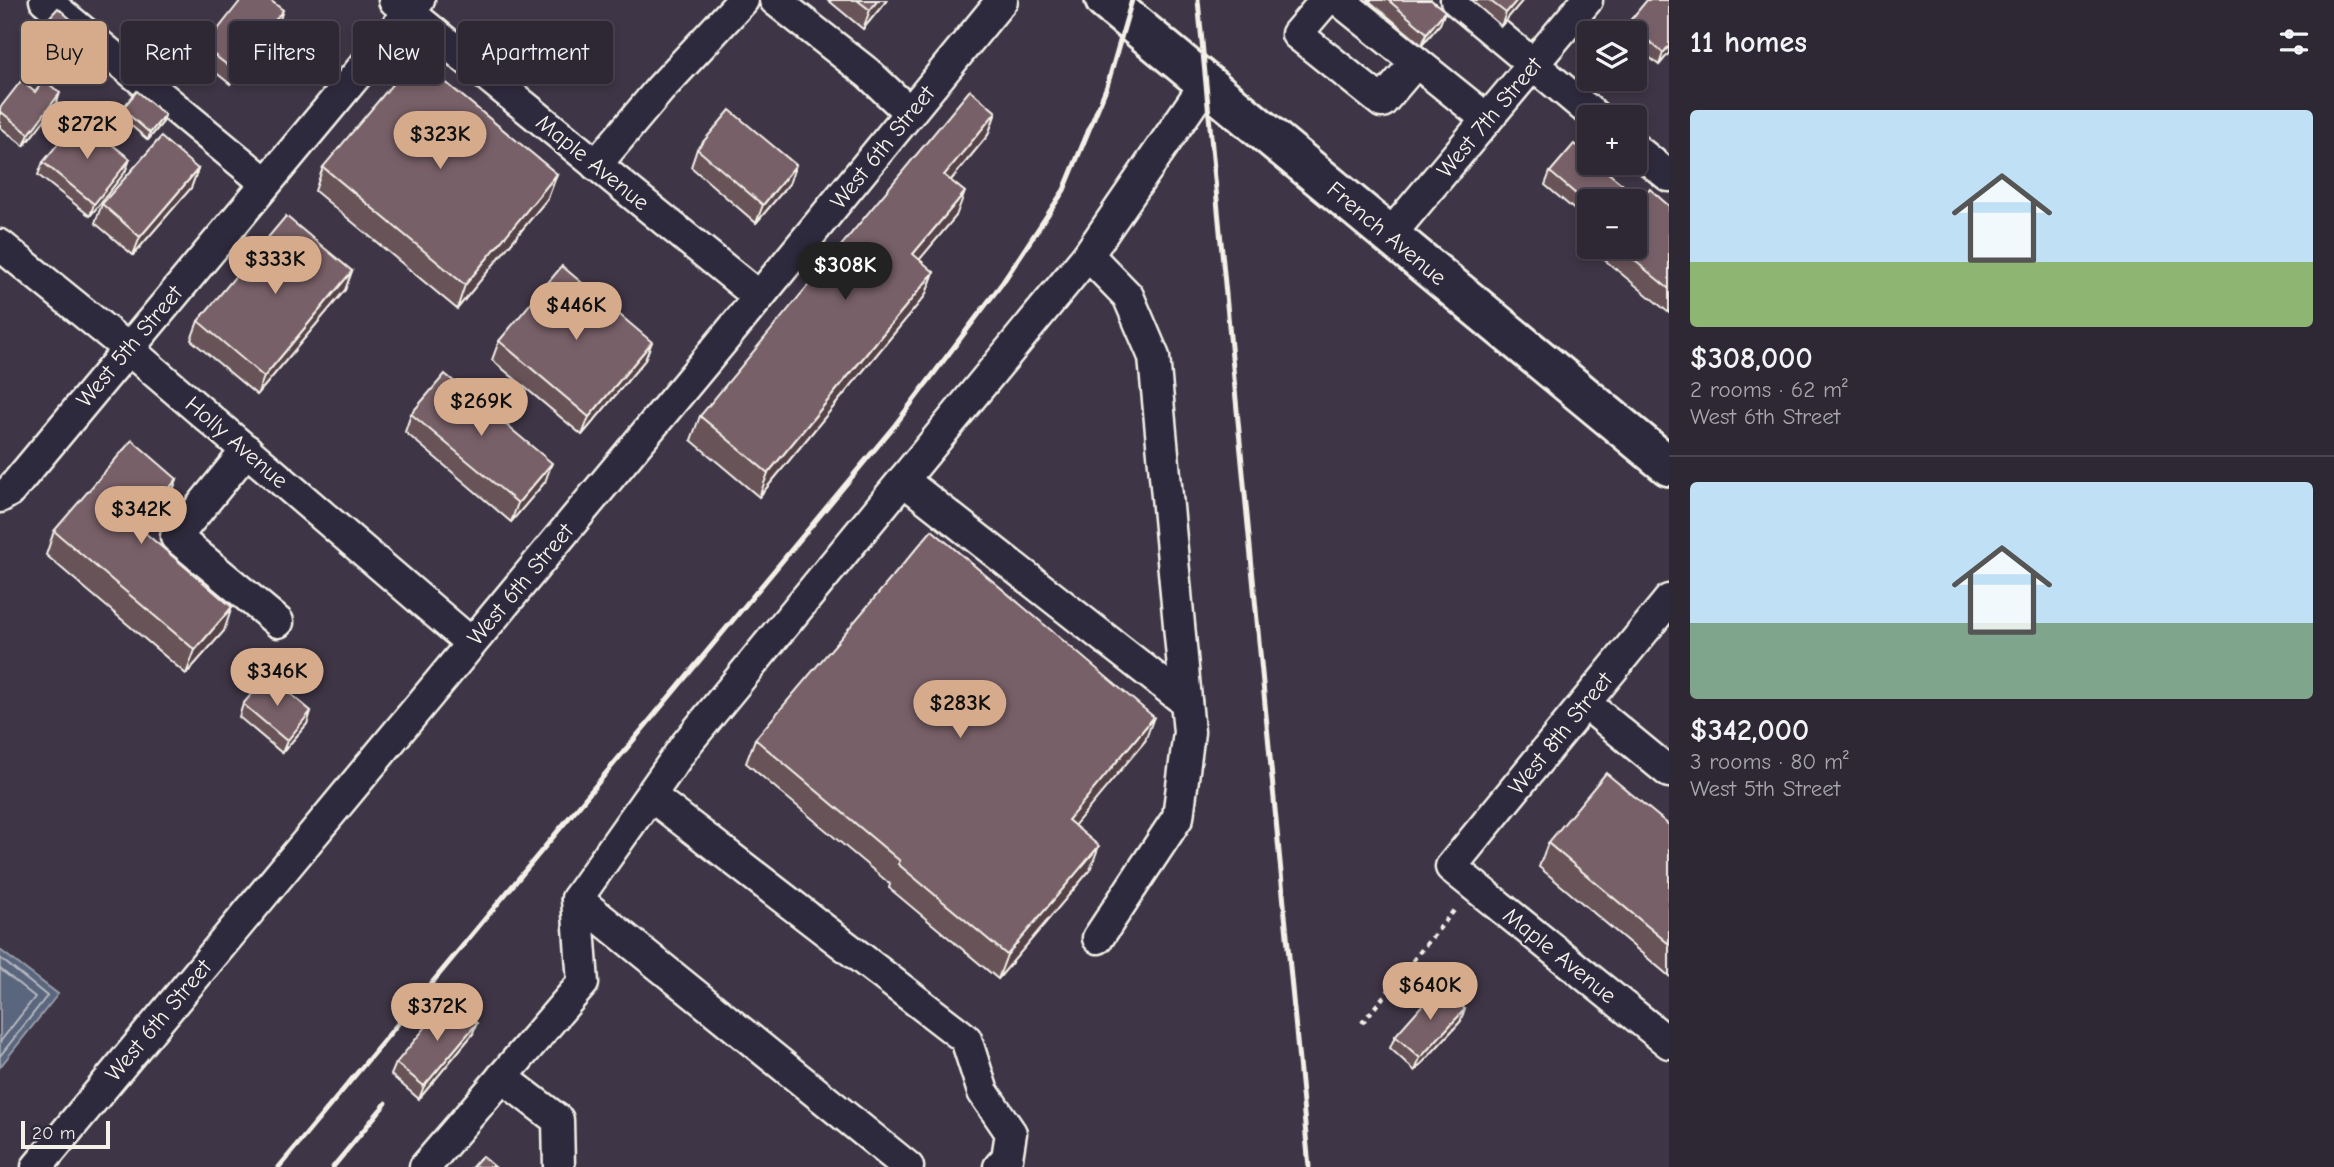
<!DOCTYPE html>
<meta charset="utf-8">
<style>
:root{--surface:#2e2834;--page:#3a3440;--text:#f1f3f6;--muted:#a7a6ac;--line:#49444f;--accent:#d6ab8b}
body{margin:0;font-family:"Comic Neue",sans-serif;background:var(--page);color:var(--text);height:100vh;display:flex;flex-direction:column;font-size:26px;white-space:nowrap}
*{box-sizing:border-box;margin:0}
p{font-size:23px;color:var(--muted)}
.icon{flex:none;width:38px;height:38px;fill:none;stroke:currentColor;stroke-width:2;stroke-linecap:round;stroke-linejoin:round}
.map{position:relative;flex:1;overflow:hidden}
.sheet{display:flex;flex-direction:column;background:var(--surface);width:665px}
.sheet>*{flex:none}
.top-card{position:absolute;left:21px;top:21px;width:665px;height:63px;display:flex;gap:14px}
.tools{position:absolute;left:1577px;top:21px;display:grid;gap:14px}
.tools a{display:grid;place-items:center;width:70px;height:70px;border-radius:7px;background:var(--surface);box-shadow:0 4px 10px #0003,0 0 0 2px var(--line);font-size:35px}
.scale{position:absolute;left:21px;bottom:18px;width:89px;box-sizing:border-box;padding-left:7px;border:4px solid #f4f1e8;border-top:0;font-size:19px;line-height:24px;white-space:nowrap;color:#f4f1e8;-webkit-text-stroke:5px #2f2a3d;paint-order:stroke}
.price{position:absolute;translate:-50% -60px;padding:0 16px;border-radius:24px;background:var(--accent);color:#111;font-size:23px;line-height:46px;filter:drop-shadow(0 2px 4px #0008)}
.price::after{content:'';position:absolute;left:50%;top:42px;width:21px;height:16px;margin-left:-10px;background:inherit;clip-path:polygon(0 0,100% 0,50% 100%)}
.price.active{background:#222;color:#fff}
ul{padding:0;list-style:none}
li{display:grid;align-content:center;gap:14px;height:371px;padding:0 21px}
li+li{border-top:2px solid var(--line)}
li span{display:grid;place-items:center;height:217px;border-radius:7px;color:#555}
li>.icon{margin-inline-start:auto}
span .icon{width:126px;height:126px;fill:#fffc;stroke-width:1}
li b{font-size:30px}
h2{display:flex;justify-content:space-between;align-items:center;height:84px;padding:0 21px;font-size:30px}
.tag{padding:0 24px;border-radius:7px;background:var(--surface);box-shadow:0 4px 10px #0003,0 0 0 2px var(--line);font-size:24px;line-height:63px}
.tag.active{background:var(--accent);color:#111}
main{display:flex;flex:1;min-height:0}
.map>svg:first-child{display:block}
.water{fill:#5a667e;stroke:#989ea8;stroke-width:2}
.lines{fill:none;stroke-linecap:round;stroke-linejoin:round}
.shore{stroke:#b6b9be;stroke-width:2}
.minor-casing{stroke:#f4f1e8;stroke-width:35}
.major-casing{stroke:#f4f1e8;stroke-width:44}
.path{stroke:#f4f1e8;stroke-width:4.5;stroke-dasharray:5 5;stroke-linecap:butt}
.minor{stroke:#2f2a3d;stroke-width:30}
.major{stroke:#2f2a3d;stroke-width:38}
.rail{stroke:#f4f1e8;stroke-width:5}
.wall{fill:#675359;stroke:#f4f1e8;stroke-width:2}
.shaded-wall{fill:#544349;stroke:#f4f1e8;stroke-width:2}
.building{fill:#786068;stroke:#f4f1e8;stroke-width:2}
.labels{text-anchor:middle;stroke-width:5;stroke-linejoin:round;paint-order:stroke}
.street-label{font-size:23px;fill:#f4f1e8;stroke:#2f2a3d}
</style>
<main>
<div class="map">
<svg width="1669" height="1167" viewBox="0 0 1669 1167">
<rect width="100%" height="100%" fill="#3e3546"/>
<filter id="ink" filterUnits="userSpaceOnUse"><feTurbulence type="fractalNoise" baseFrequency=".0143" numOctaves="2"/><feDisplacementMap in="SourceGraphic" scale="14" xChannelSelector="R" yChannelSelector="G"/><feConvolveMatrix kernelMatrix="1 2 1 2 8 2 1 2 1" color-interpolation-filters="sRGB"/></filter>
<g filter="url(#ink)">
<path class="water" d="M0 950 58 994 0 1067Z"/>
<g class="lines">
<g class="shore">
<path d="M0 958 47 996 0 1056"/>
<path d="M0 969 35 997 0 1042"/>
</g>
<defs>
<g id="minor">
<path d="M45 0 266 183"/>
<path d="M394 0 759 297"/>
<path d="M775 0 869 74 910 113"/>
<path d="M1326 0 1297 34 1382 102 1416 62"/>
<path d="M1339 0 1487 119"/>
<path d="M1456 0 1596 117"/>
<path d="M1634 148 1669 176"/>
<path d="M596 165 660 89 743 0"/>
<path d="M1390 235 1587 0"/>
<path d="M0 245 127 348 471 643"/>
<path d="M1088 255 1128 296 1154 357 1189 732 1178 817 1098 938"/>
<path d="M247 450 176 537 278 622"/>
<path d="M903 480 1186 702"/>
<path d="M0 497 10 491 419 0"/>
<path d="M1669 600 1451 867 1669 1043"/>
<path d="M1585 703 1669 772"/>
<path d="M651 796 966 1039 983 1092 1011 1133 1007 1158 999 1167"/>
<path d="M577 899 908 1167"/>
<path d="M502 1077 558 1120 559 1167"/>
<path d="M37 1167 759 297 1002 0"/>
<path d="M425 1167 583 983 577 899 687 743 1088 255 1206 83"/>
</g>
<path id="major" d="M1105 0 1669 466"/>
</defs>
<use href="#minor" class="minor-casing"/>
<use href="#major" class="major-casing"/>
<path class="path" d="M1362 1023 1456 908"/>
<use href="#minor" class="minor"/>
<use href="#major" class="major"/>
<g class="rail">
<path d="M1198 0 1309 1167"/>
<path d="M279 1167 895 425 1003 282 1064 190 1107 86 1132 0"/>
<path d="M333 1167 386 1103"/>
</g>
</g>
<g class="wall">
<path d="M828 0H887L863 29Z"/>
<path d="M1368 0H1431L1445 11 1440 24 1422 45Z"/>
<path d="M1471 0H1523L1501 26Z"/>
<path d="M279 23 230 84 199 59 204 47Z"/>
<path d="M1628 23 1669 53 1659 65 1634 45V33H1624Z"/>
<path d="M35 33 77 42 55 67 31 45Z"/>
<path d="M35 92 56 105 24 146 0 127V108Z"/>
<path d="M122 109 165 115 163 122 148 140 120 116Z"/>
<path d="M996 112 988 135 951 180 956 216 919 260 934 272 925 296 759 497 691 440 700 416Z"/>
<path d="M697 149 789 184 756 223 691 167Z"/>
<path d="M130 159 125 172 90 216 38 175 43 162Z"/>
<path d="M323 167 557 174 548 198 457 309 315 191Z"/>
<path d="M198 169 191 188 133 255 95 223 102 204Z"/>
<path d="M1550 172 1622 184 1617 197 1613 201H1589V222L1545 185Z"/>
<path d="M1669 206V313L1601 257 1605 247H1634Z"/>
<path d="M352 271 345 290 257 395 191 340 198 321Z"/>
<path d="M499 341 645 360 582 435 492 360Z"/>
<path d="M411 414 545 482 511 522 405 432Z"/>
<path d="M177 479 168 503 143 531 224 631 186 674 46 555 54 531Z"/>
<path d="M243 704 311 711 307 724 282 753 239 717Z"/>
<path d="M755 739 1145 741 1074 825 1090 870 998 979 889 888 890 884 746 763Z"/>
<path d="M1669 825V976L1539 867 1548 843Z"/>
<path d="M1460 1022 1415 1071 1390 1048 1395 1036Z"/>
<path d="M472 1035 419 1099 391 1075 396 1063Z"/>
</g>
<g class="shaded-wall">
<path d="M878 0H887L863 29 870 10Z"/>
<path d="M1517 0H1523L1501 26 1506 13Z"/>
<path d="M283 10 279 23 230 84 235 71Z"/>
<path d="M1445 11 1440 24 1422 45 1427 33Z"/>
<path d="M82 29 77 42 55 67 60 54Z"/>
<path d="M1669 46V53L1659 65 1663 53Z"/>
<path d="M60 93 56 105 24 146 29 134Z"/>
<path d="M996 112 988 135 936 198 944 175Z"/>
<path d="M165 115 163 122 148 140 150 133Z"/>
<path d="M130 159 125 172 90 216 94 204Z"/>
<path d="M796 165 789 184 756 223 763 205Z"/>
<path d="M198 169 191 188 133 255 140 237Z"/>
<path d="M557 174 548 198 457 309 465 285Z"/>
<path d="M1622 184 1617 197 1613 201H1607Z"/>
<path d="M965 192 956 216 904 278 913 254Z"/>
<path d="M352 271 345 290 257 395 264 377Z"/>
<path d="M934 272 925 296 759 497 768 473Z"/>
<path d="M652 342 645 360 582 435 589 417Z"/>
<path d="M552 463 545 482 511 522 518 503Z"/>
<path d="M177 479 168 503 128 550 137 526Z"/>
<path d="M232 607 224 631 186 674 195 650Z"/>
<path d="M311 711 307 724 282 753 287 741Z"/>
<path d="M1154 717 1145 741 1059 844 1068 820Z"/>
<path d="M1099 846 1090 870 998 979 1007 955Z"/>
<path d="M1465 1009 1460 1022 1415 1071 1420 1058Z"/>
<path d="M477 1023 472 1035 419 1099 424 1086Z"/>
</g>
<g class="building">
<path d="M241 0H270L283 10 235 71 204 47Z"/>
<path d="M857 0H878L870 10Z"/>
<path d="M1388 0H1431L1445 11 1427 33Z"/>
<path d="M1489 0H1517L1506 13Z"/>
<path d="M1647 0H1669V46L1663 53 1628 23Z"/>
<path d="M58 8 82 29 60 54 35 33Z"/>
<path d="M415 57 557 174 465 285 323 167Z"/>
<path d="M44 80 60 93 29 134 0 111V108L21 81 35 92Z"/>
<path d="M970 90 996 112 944 175 965 192 913 254 934 272 768 473 700 416Z"/>
<path d="M137 91 165 115 150 133 122 109Z"/>
<path d="M730 110 796 165 763 205 697 149Z"/>
<path d="M79 118 130 159 94 204 43 162Z"/>
<path d="M161 137 198 169 140 237 102 204Z"/>
<path d="M1574 144 1589 157V163H1596L1622 184 1607 201H1589V205L1550 172Z"/>
<path d="M1650 189 1669 206V289L1618 247H1634V207Z"/>
<path d="M286 216 352 271 264 377 198 321Z"/>
<path d="M562 266 652 342 589 417 499 341Z"/>
<path d="M445 374 552 463 518 503 411 414Z"/>
<path d="M132 440 177 479 137 526 232 607 195 650 54 531Z"/>
<path d="M932 530 1154 717 1068 820 1099 846 1007 955 898 864 900 861 755 739Z"/>
<path d="M268 675 311 711 287 741 243 704Z"/>
<path d="M1606 773 1669 825V944L1548 843Z"/>
<path d="M1439 986 1465 1009 1420 1058 1395 1036Z"/>
<path d="M449 999 477 1023 424 1086 396 1063Z"/>
<path d="M482 1156 495 1167H472Z"/>
</g>
</g>
<g class="labels">
<g class="street-label">
<text transform="translate(1489 117) rotate(-50)" y="8">West 7th Street</text>
<text transform="translate(882 147) rotate(-51)" y="8">West 6th Street</text>
<text transform="translate(593 162) rotate(39)" y="8">Maple Avenue</text>
<text transform="translate(1387 233) rotate(40)" y="8">French Avenue</text>
<text transform="translate(129 346) rotate(-50)" y="8">West 5th Street</text>
<text transform="translate(237 442) rotate(41)" y="8">Holly Avenue</text>
<text transform="translate(520 584) rotate(-50)" y="8">West 6th Street</text>
<text transform="translate(1560 733) rotate(-51)" y="8">West 8th Street</text>
<text transform="translate(1560 955) rotate(39)" y="8">Maple Avenue</text>
<text transform="translate(158 1020) rotate(-50)" y="8">West 6th Street</text>
</g>
</g>
</svg>
<div class="tools">
<a><svg class="icon" aria-label="layers" viewBox="0 0 24 24"><path d="M12 4l9 5-9 5-9-5zM3 14l9 5 9-5"/></svg></a>
<a>+</a>
<a>−</a>
</div>
<div class="scale">20 m</div>
<b class="price" style="left:87px;top:161px">$272K</b>
<b class="price" style="left:440px;top:171px">$323K</b>
<b class="price" style="left:275px;top:296px">$333K</b>
<b class="price active" style="left:845px;top:302px">$308K</b>
<b class="price" style="left:576px;top:342px">$446K</b>
<b class="price" style="left:481px;top:438px">$269K</b>
<b class="price" style="left:141px;top:546px">$342K</b>
<b class="price" style="left:277px;top:708px">$346K</b>
<b class="price" style="left:960px;top:740px">$283K</b>
<b class="price" style="left:1430px;top:1022px">$640K</b>
<b class="price" style="left:437px;top:1043px">$372K</b>
<div class="top-card">
<a class="tag active">Buy</a>
<a class="tag">Rent</a>
<a class="tag">Filters</a>
<a class="tag">New</a>
<a class="tag">Apartment</a>
</div>
</div>
<section class="sheet">
<h2>11 homes<svg class="icon" aria-label="filters" viewBox="0 0 24 24"><path d="M4 7h16M4 17h16"/><circle cx="9" cy="7" r="2"/><circle cx="15" cy="17" r="2"/></svg></h2>
<ul>
<li><span style="background:linear-gradient(#bfe0f5 70%,#8fb573 0)"><svg class="icon" aria-label="home" viewBox="0 0 24 24"><path d="M3 11l9-7 9 7M6 9v11h12V9"/></svg></span><div><b>$308,000</b><p>2 rooms · 62 m²</p><p>West 6th Street</p></div></li>
<li><span style="background:linear-gradient(#bfe0f5 65%,#7fa58c 0)"><svg class="icon" aria-label="home" viewBox="0 0 24 24"><path d="M3 11l9-7 9 7M6 9v11h12V9"/></svg></span><div><b>$342,000</b><p>3 rooms · 80 m²</p><p>West 5th Street</p></div></li>
</ul>
</section>
</main>
